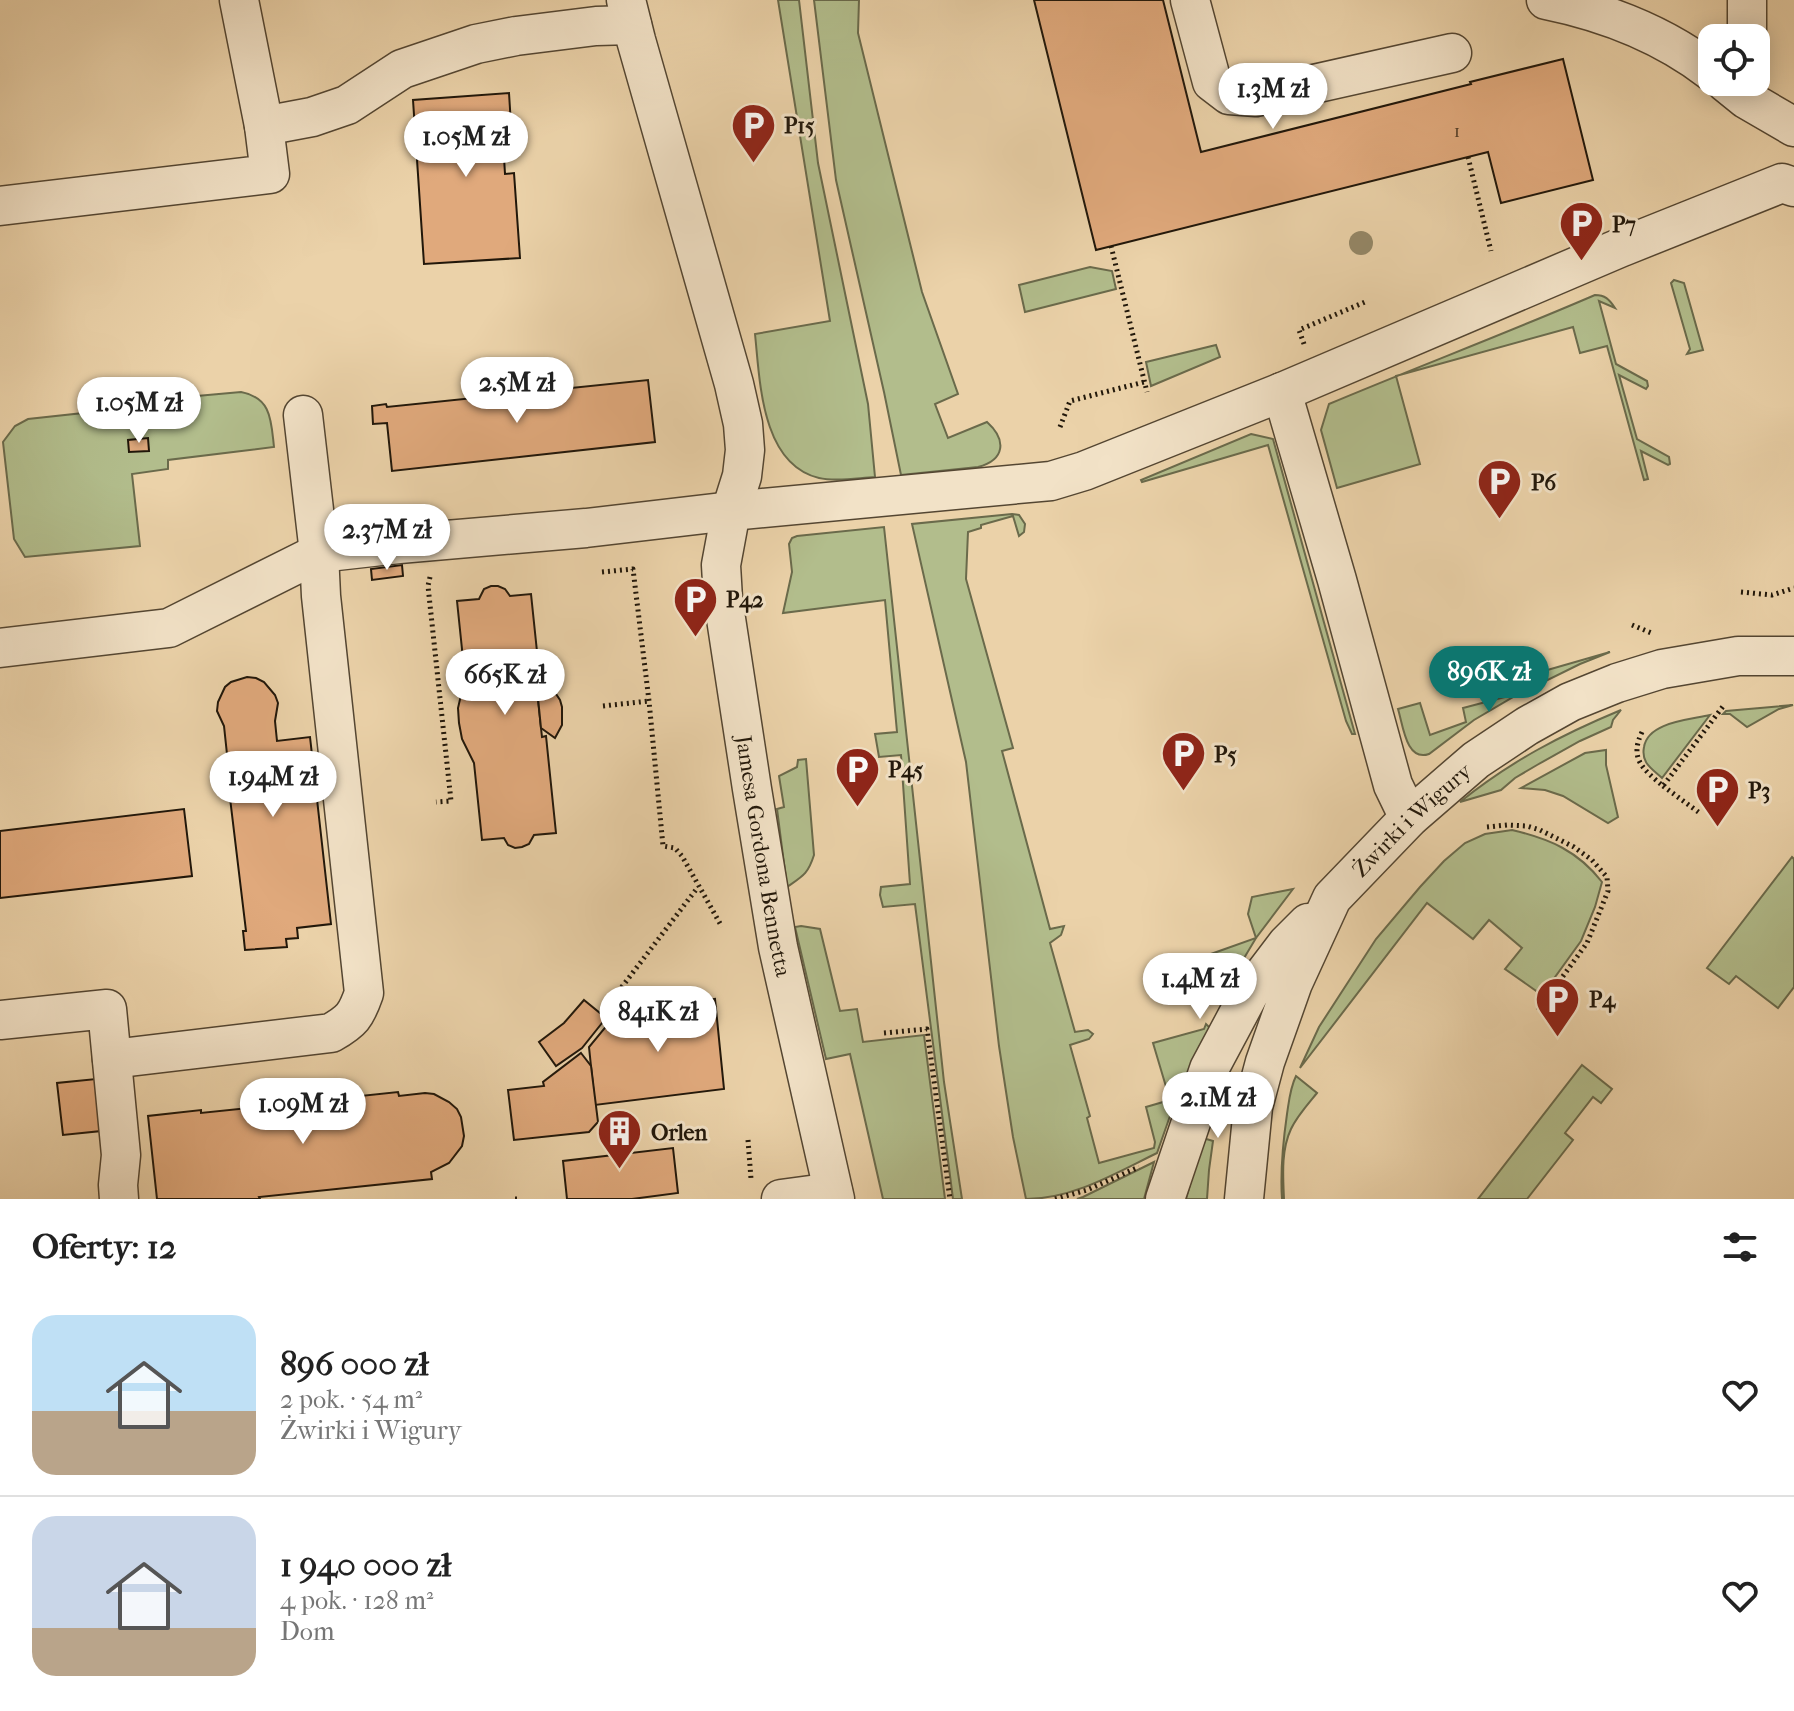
<!DOCTYPE html>
<html lang="pl">
<meta charset="utf-8">
<style>
:root{--surface:#fff;--page:#f2f2f2;--text:#222;--muted:#767676;--line:#e0e0e0;--accent:#0f766e}
body{margin:0;font-family:"IM FELL French Canon",serif;background:var(--page);color:var(--text);height:100vh;display:flex;flex-direction:column;font-size:30px;white-space:nowrap}
*{box-sizing:border-box;margin:0}
p{font-size:26px;color:var(--muted)}
.icon{flex:none;width:44px;height:44px;fill:none;stroke:currentColor;stroke-width:2;stroke-linecap:round;stroke-linejoin:round}
.map{position:relative;height:1199px;overflow:hidden}
.panel{display:flex;flex-direction:column;background:var(--surface);flex:1}
.panel>*{flex:none}
.buttons{position:absolute;left:1698px;top:24px;display:grid;gap:16px}
.buttons a{display:grid;place-items:center;width:72px;height:72px;border-radius:16px;background:var(--surface);box-shadow:0 4px 20px #0003;font-size:40px}
.price{position:absolute;translate:-50% -68px;padding:0 18px;border-radius:28px;background:#fff;color:#222;font-size:26px;line-height:52px;filter:drop-shadow(0 2px 4px #0008)}
.price::after{content:'';position:absolute;left:50%;top:48px;width:24px;height:18px;margin-left:-12px;background:inherit;clip-path:polygon(0 0,100% 0,50% 100%)}
.price.selected{background:var(--accent);color:#fff}
ul{padding:0;list-style:none}
li{display:flex;align-items:center;gap:24px;height:200px;padding:0 32px}
li+li{border-top:2px solid var(--line)}
li span{display:grid;place-items:center;flex:none;width:224px;height:160px;border-radius:24px;color:#555}
li>.icon{margin-inline-start:auto}
span .icon{width:96px;height:96px;fill:#fffc;stroke-width:1}
li b{font-size:34px}
h2{display:flex;justify-content:space-between;align-items:center;height:96px;padding:0 32px;font-size:34px}
.map>svg:first-child{display:block}
.green{fill:#b2bd8c;stroke:#6a6a4b;stroke-width:2}
.building{fill:#e0a97c;stroke:#21170a;stroke-width:2}
.lines{fill:none;stroke-linecap:round;stroke-linejoin:round}
.minor-casing{stroke:#544632;stroke-width:41}
.path{stroke:#21170a;stroke-width:5;stroke-dasharray:2 4;stroke-linecap:butt}
.minor{stroke:#f2e2c7;stroke-width:38}
.tree{fill:#948767}
.labels{text-anchor:middle;stroke-width:6;stroke-linejoin:round;paint-order:stroke}
.number-label{font-size:18px;fill:#513c26}
.poi-label{font-size:22px;font-weight:bold;fill:#21170a;stroke:#f2e2c7;text-anchor:start}
.street-label{font-size:22px;fill:#21170a;stroke:#f2e2c7}
</style>
<div class="map">
<svg width="1794" height="1199" viewBox="0 0 1794 1199">
<rect width="100%" height="100%" fill="#ebd2a9"/>
<filter id="stains"><feTurbulence type="fractalNoise" baseFrequency=".0025" numOctaves="4"/><feColorMatrix values="0 0 0 0 .2 0 0 0 0 .09 0 0 0 0 .02 0 0 0 .5 -.17"/></filter>
<radialGradient id="worn" r=".72"><stop offset=".6" stop-color="#630" stop-opacity="0"/><stop offset="1" stop-color="#630" stop-opacity=".3"/></radialGradient>
<g class="green">
<path d="M778 0H799L818 163 868 404 875 477C857 478 837 482 819 478 761 464 760 381 755 334L830 321Z"/>
<path d="M814 0H859L858 33 922 292 958 394 935 404 948 438 987 422C1007 440 1005 460 978 467L901 475 884 392 836 180Z"/>
<path d="M1090 267 1112 271 1116 289 1025 312 1019 285Z"/>
<path d="M1674 280 1684 283 1703 350 1687 354 1690 349 1671 283Z"/>
<path d="M1595 295C1605 295 1609 299 1615 308L1599 301 1616 364 1647 381 1648 386 1646 389 1619 375 1637 439 1669 457 1670 464 1668 465 1641 451 1648 479 1644 480 1607 346 1580 353 1573 327 1396 376 1420 464 1337 488 1321 430 1329 404C1417 367 1507 333 1595 295Z"/>
<path d="M1216 345 1220 357 1151 386 1146 362Z"/>
<path d="M241 392C272 398 271 421 274 447L168 460V469L132 474 140 546 25 557 14 539 3 442 15 426 28 419 83 413 86 406Z"/>
<path d="M1251 434 1273 439 1355 734H1352L1346 721 1268 445 1142 482 1141 480Z"/>
<path d="M1012 514 1019 515 1025 524 1024 532 1019 536 1013 516 981 525V528L968 532 966 579 1013 748 1002 751 1050 929 1064 926 1061 935 1050 943 1075 1032 1088 1030 1093 1034 1089 1039 1070 1045 1090 1116 1087 1118 1099 1163 1154 1148 1155 1142 1146 1107 1170 1100 1153 1043 1204 1029 1206 1024 1210 1028 1170 1116 1157 1153C1116 1173 1073 1199 1026 1199L1013 1137 999 1046 966 762 912 524Z"/>
<path d="M884 527 944 1082 962 1199H953L915 904 883 907 880 895 881 887 910 884 901 755 879 757 875 734 897 732 885 600 783 613 792 572 789 544 792 538 797 536Z"/>
<path d="M1610 652 1580 664 1515 696 1474 720 1429 754C1406 762 1403 725 1398 709L1420 703 1430 735 1466 722 1463 708 1520 693 1516 676 1530 675Z"/>
<path d="M1793 705 1779 709 1747 727 1730 714H1723L1726 711Z"/>
<path d="M1621 710 1613 720 1611 727 1580 741 1537 765 1515 778 1501 790 1460 802C1511 761 1561 735 1621 710Z"/>
<path d="M1710 715 1662 778C1651 768 1641 763 1644 747 1648 722 1689 720 1710 715Z"/>
<path d="M1606 750V765L1618 817 1608 823 1563 796 1545 790 1521 788 1585 753Z"/>
<path d="M806 759 814 855C808 874 803 876 787 887L777 809 784 807 779 776 797 767 798 760Z"/>
<path d="M1512 830C1550 839 1578 851 1602 882L1595 907 1581 941 1542 995 1505 969 1522 948 1489 920 1473 939 1427 903 1300 1068 1319 1027 1376 939 1420 887 1444 861 1465 843 1485 834Z"/>
<path d="M1792 857 1794 859V987L1778 1008 1736 976 1729 984 1707 968Z"/>
<path d="M1293 889 1256 938 1222 995 1211 954 1256 938 1248 914 1252 897Z"/>
<path d="M801 926 820 929 840 1011 857 1009 863 1042 924 1035 945 1199H883L850 1054 826 1059 795 927Z"/>
<path d="M1582 1065 1612 1089 1601 1103 1593 1097 1565 1133 1573 1140 1527 1199H1478Z"/>
<path d="M1296 1076 1317 1093C1308 1104 1297 1116 1291 1129 1281 1150 1283 1176 1284 1199H1282C1280 1170 1283 1142 1287 1114 1289 1101 1290 1088 1296 1076Z"/>
<path d="M1203 1138 1213 1141 1209 1170 1207 1199H1186Z"/>
<path d="M1154 1162 1144 1199H1077L1083 1197Z"/>
</g>
<g class="building">
<path d="M1034 0H1163L1201 152 1471 84 1470 82 1563 59 1593 180 1501 203 1488 152 1096 250Z"/>
<path d="M509 93 512 141H503L505 174 514 173 520 258 424 264 413 100Z"/>
<path d="M648 380 655 442 392 471 387 423 373 424 372 406 386 404 387 407Z"/>
<path d="M148 438 149 451 129 452 128 440Z"/>
<path d="M402 565 403 576 372 580 371 569Z"/>
<path d="M491 586H498L505 589 510 596 531 594 541 690H537L541 728 542 737 546 736 556 833 534 835 529 844 522 847 515 848 508 845 504 838 482 840 474 763 462 739 459 723 458 708 465 678 457 601 479 599 484 589Z"/>
<path d="M247 677 256 678 264 682 275 695 278 703 275 721 277 741 310 737 331 924 297 928 298 938 286 939 287 947 245 950 243 931H246L227 773H229L224 726 217 711 218 702 225 687 231 682Z"/>
<path d="M550 685 560 700 562 707V725L555 738 541 728 538 698Z"/>
<path d="M184 809 192 876 0 898V831Z"/>
<path d="M715 999 724 1089 595 1105 589 1047 618 1012Z"/>
<path d="M584 1000 606 1018 582 1048 556 1066 539 1042 564 1023Z"/>
<path d="M581 1053 591 1066 598 1122 589 1132 514 1140 508 1090 544 1086 543 1082Z"/>
<path d="M96 1079 101 1131 63 1135 57 1083Z"/>
<path d="M398 1092 399 1096 425 1093 434 1094 449 1102 457 1109 461 1117 464 1136 462 1146 449 1163 431 1172 432 1179 259 1197 260 1199H157L148 1116 201 1110V1113Z"/>
<path d="M673 1148 678 1193 632 1199H567L563 1161Z"/>
</g>
<g class="lines">
<defs>
<g id="minor">
<path id="s1" d="M626 0 636 40 734 384 743 424 745 450 742 476 731 511 721 565 723 599 752 789 778 947 835 1199"/>
<path d="M1190 0 1212 82 1229 95 1256 97 1452 53"/>
<path d="M1546 0C1605 12 1664 35 1712 72"/>
<path d="M1747 38V0"/>
<path d="M1725 82 1746 99 1794 127"/>
<path d="M264 126 312 117 347 105 402 69 476 44 516 36 596 26 632 25"/>
<path d="M0 206 270 174 264 126 239 0"/>
<path d="M1282 392 1337 580 1393 785 1409 818"/>
<path d="M0 648 169 628 319 553 399 544 586 528 731 511 1051 481 1084 471 1282 392 1622 247 1782 183 1794 187"/>
<path d="M0 1020 107 1009 121 1155 118 1185 119 1199"/>
<path d="M112 1059 331 1033C352 1021 356 1016 364 993L321 596 319 553 303 415"/>
<path d="M781 1199 833 1192"/>
<path d="M1165 1199 1209 1069 1249 994 1287 944 1308 923"/>
<path id="s2" d="M1244 1199 1253 1107 1265 1062 1293 983 1332 898 1409 818 1476 760 1527 726 1570 702 1617 683 1662 669 1738 656H1794"/>
</g>
</defs>
<use href="#minor" class="minor-casing"/>
<g class="path">
<path d="M1468 157 1491 251"/>
<path d="M1111 246 1147 392"/>
<path d="M1304 344 1299 330 1365 302"/>
<path d="M1060 427 1070 401 1144 382"/>
<path d="M602 572 633 569 649 701 663 846 675 848 682 856 722 927"/>
<path d="M430 577 428 586 451 801 436 802"/>
<path d="M1741 592 1772 595 1794 588"/>
<path d="M1632 625 1654 634"/>
<path d="M603 706 649 701"/>
<path d="M1642 732C1629 759 1643 769 1663 786L1724 705"/>
<path d="M1663 786 1701 814"/>
<path d="M1487 827 1507 825 1527 826 1540 830 1574 847 1592 860 1607 877 1608 891 1587 943 1537 1012"/>
<path d="M618 992 698 887"/>
<path d="M884 1033 927 1029 950 1199"/>
<path d="M748 1140 751 1179"/>
<path d="M515 1199H517"/>
<path d="M1055 1199 1087 1190 1139 1167"/>
</g>
<use href="#minor" class="minor"/>
</g>
<circle class="tree" cx="1361" cy="243" r="12"/>
<defs>
<symbol id="parking-pin" viewBox="-11 -11 22 30"><path d="M0 17L-7.5 6A9.5 9.5 0 1 1 7.5 6Z" fill="#8f2418" stroke="#f2e2c7"/><path d="M-3.5-5.5H1a3.5 3.5 0 0 1 0 7H-1V5.5H-3.5ZM-1-3.4V-.6H.8a1.4 1.4 0 0 0 0-2.8Z" fill="#fff"/></symbol>
<symbol id="building-pin" viewBox="-11 -11 22 30"><path d="M0 17L-7.5 6A9.5 9.5 0 1 1 7.5 6Z" fill="#8f2418" stroke="#f2e2c7"/><path d="M-4-6H4V6H1V3H-1V6H-4ZM-2.5-4.3h1.7v1.8h-1.7ZM.8-4.3h1.7v1.8H.8ZM-2.5-1h1.7V.8h-1.7ZM.8-1h1.7V.8H.8Z" fill="#fff"/></symbol>
</defs>
<g fill-rule="evenodd">
<use href="#parking-pin" x="728" y="100" width="51" height="69"/>
<use href="#parking-pin" x="1556" y="198" width="51" height="69"/>
<use href="#parking-pin" x="1474" y="456" width="51" height="69"/>
<use href="#parking-pin" x="670" y="574" width="51" height="69"/>
<use href="#parking-pin" x="1158" y="728" width="51" height="69"/>
<use href="#parking-pin" x="832" y="744" width="51" height="69"/>
<use href="#parking-pin" x="1692" y="764" width="51" height="69"/>
<use href="#parking-pin" x="1532" y="974" width="51" height="69"/>
<use href="#building-pin" x="594" y="1106" width="51" height="69"/>
</g>
<g class="labels">
<g class="number-label">
<text x="1457" y="137">1</text>
</g>
<g class="poi-label">
<text x="784" y="133">P15</text>
<text x="1612" y="232">P7</text>
<text x="1531" y="490">P6</text>
<text x="726" y="607">P42</text>
<text x="1214" y="762">P5</text>
<text x="888" y="777">P45</text>
<text x="1748" y="798">P3</text>
<text x="1589" y="1007">P4</text>
<text x="651" y="1140">Orlen</text>
</g>
<g class="street-label">
<text dy="8" stroke="none"><textPath href="#s2" startOffset="428">Żwirki i Wigury</textPath></text>
<text dy="8" stroke="none"><textPath href="#s1" startOffset="878">Jamesa Gordona Bennetta</textPath></text>
</g>
</g>
<rect width="100%" height="100%" filter="url(#stains)"/>
<rect width="100%" height="100%" fill="url(#worn)"/>
</svg>
<div class="buttons">
<a><svg class="icon" aria-label="locate" viewBox="0 0 24 24"><circle cx="12" cy="12" r="6"/><path d="M12 2v4M12 18v4M2 12h4M18 12h4"/></svg></a>
</div>
<b class="price" style="left:1273px;top:131px">1.3M zł</b>
<b class="price" style="left:466px;top:179px">1.05M zł</b>
<b class="price" style="left:517px;top:425px">2.5M zł</b>
<b class="price" style="left:139px;top:445px">1.05M zł</b>
<b class="price" style="left:387px;top:572px">2.37M zł</b>
<b class="price selected" style="left:1489px;top:714px">896K zł</b>
<b class="price" style="left:505px;top:717px">665K zł</b>
<b class="price" style="left:273px;top:819px">1.94M zł</b>
<b class="price" style="left:1200px;top:1021px">1.4M zł</b>
<b class="price" style="left:658px;top:1054px">841K zł</b>
<b class="price" style="left:1218px;top:1140px">2.1M zł</b>
<b class="price" style="left:303px;top:1146px">1.09M zł</b>
</div>
<section class="panel">
<h2>Oferty: 12<svg class="icon" aria-label="filters" viewBox="0 0 24 24"><path d="M4 7h16M4 17h16"/><circle cx="9" cy="7" r="2"/><circle cx="15" cy="17" r="2"/></svg></h2>
<ul>
<li><span style="background:linear-gradient(#bfe0f5 60%,#b9a48a 0)"><svg class="icon" aria-label="home" viewBox="0 0 24 24"><path d="M3 11l9-7 9 7M6 9v11h12V9"/></svg></span><div><b>896 000 zł</b><p>2 pok. · 54 m²</p><p>Żwirki i Wigury</p></div><svg class="icon" aria-label="heart" viewBox="0 0 24 24"><path d="M12 20l-8-8c-3-5 5-10 8-4 3-6 11-1 8 4z"/></svg></li>
<li><span style="background:linear-gradient(#c9d6e8 70%,#b9a48a 0)"><svg class="icon" aria-label="home" viewBox="0 0 24 24"><path d="M3 11l9-7 9 7M6 9v11h12V9"/></svg></span><div><b>1 940 000 zł</b><p>4 pok. · 128 m²</p><p>Dom</p></div><svg class="icon" aria-label="heart" viewBox="0 0 24 24"><path d="M12 20l-8-8c-3-5 5-10 8-4 3-6 11-1 8 4z"/></svg></li>
</ul>
</section>
